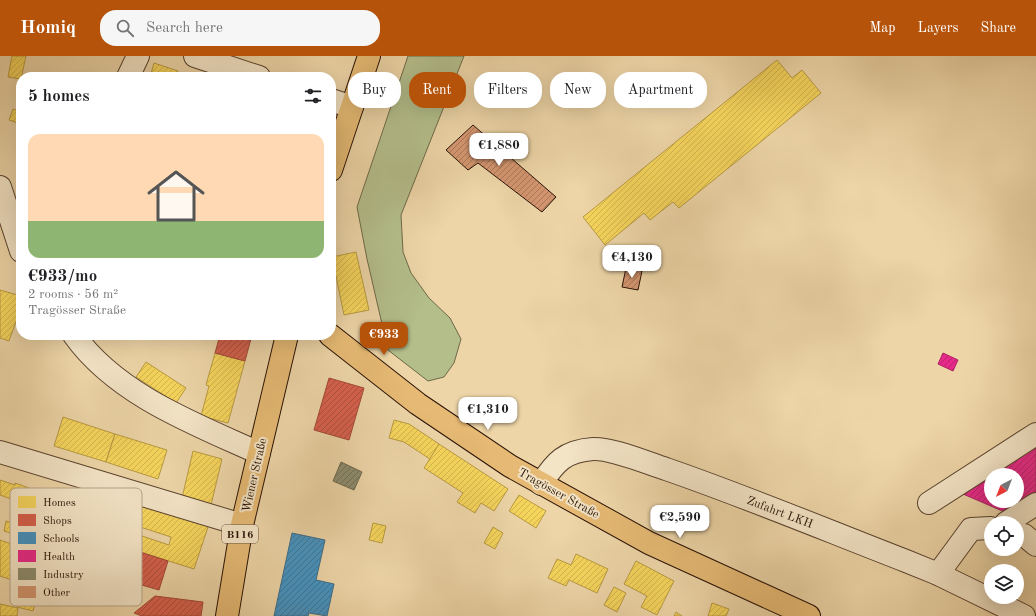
<!DOCTYPE html>
<meta charset="utf-8">
<style>
:root{--surface:#fff;--page:#f6f6f6;--text:#202124;--muted:#757577;--line:#e0e0e0;--accent:#b45309}
body{margin:0;font-family:"Old Standard TT",serif;background:var(--page);color:var(--text);height:100vh;display:flex;flex-direction:column;font-size:15px;white-space:nowrap}
*{box-sizing:border-box;margin:0}
p{font-size:13px;color:var(--muted)}
.icon{flex:none;width:22px;height:22px;fill:none;stroke:currentColor;stroke-width:2;stroke-linecap:round;stroke-linejoin:round}
.map{position:relative;flex:1;overflow:hidden}
.details{position:absolute;left:16px;top:16px;width:320px;height:268px;display:flex;flex-direction:column;background:var(--surface);border-radius:16px;box-shadow:0 4px 16px #0002}
.details>*{flex:none}
.guide{position:absolute;left:348px;top:16px;width:380px;height:36px;display:flex;gap:8px}
.needle{width:26px;rotate:222deg}
.controls{position:absolute;left:984px;top:412px;display:grid;gap:8px}
.controls a{display:grid;place-items:center;width:40px;height:40px;border-radius:50%;background:var(--surface);box-shadow:0 4px 16px #0002;font-size:20px}
.price{position:absolute;translate:-50% -34px;padding:0 9px;border-radius:8px;background:#fff;color:#222;font-size:13px;line-height:26px;filter:drop-shadow(0 1px 2px #0008)}
.price::after{content:'';position:absolute;left:50%;top:24px;width:12px;height:9px;margin-left:-6px;background:inherit;clip-path:polygon(0 0,100% 0,50% 100%)}
.price.selected{background:var(--accent);color:#fff}
ul{padding:0;list-style:none}
li{display:grid;align-content:center;gap:8px;height:212px;padding:0 12px}
li+li{border-top:1px solid var(--line)}
li span{display:grid;place-items:center;height:124px;border-radius:12px;color:#555}
li>.icon{margin-inline-start:auto}
span .icon{width:72px;height:72px;fill:#fffc;stroke-width:1}
li b{font-size:17px}
h2{display:flex;justify-content:space-between;align-items:center;height:48px;padding:0 12px;font-size:17px}
.pill{padding:0 14px;border-radius:16px;background:var(--surface);box-shadow:0 4px 16px #0002;font-size:14px;line-height:36px}
.pill.selected{background:var(--accent);color:#fff}
header{display:flex;align-items:center;gap:24px;box-sizing:border-box;height:56px;padding:0 20px;background:var(--accent);color:#fff}
header strong{font-size:19px}
nav{display:flex;gap:22px;margin-inline-start:auto;font-size:14px}
.search{width:280px;height:36px;background:var(--page);display:flex;align-items:center;gap:10px;box-sizing:border-box;padding:0 14px;border-radius:16px;color:var(--muted);font-size:15px}
.map>svg:first-child{display:block}
.grass{fill:#b3be8b;stroke:#6e6848}
.homes{fill:url(#homes-hatch);stroke:#b89a42}
.shops{fill:url(#shops-hatch);stroke:#a24837}
.schools{fill:url(#schools-hatch);stroke:#3b6c8a}
.health{fill:url(#health-hatch);stroke:#ae2262;fill-rule:evenodd}
.industry{fill:url(#industry-hatch);stroke:#6e674e}
.building{fill:url(#building-hatch);stroke:#281105}
.lines{fill:none;stroke-linecap:round;stroke-linejoin:round}
.minor-casing{stroke:#59422e;stroke-width:24}
.major-casing{stroke:#281105;stroke-width:24}
.minor{stroke:#f3e4c6;stroke-width:22}
.major{stroke:#e6ba74;stroke-width:22}
.labels{text-anchor:middle;stroke-width:4;stroke-linejoin:round;paint-order:stroke}
.shield{fill:#f3e4c6;stroke:#65503f;stroke-width:1}
.shield-label{font-size:11px;font-weight:bold;fill:#281105}
.street-label{font-size:12px;fill:#281105;stroke:#f3e4c6}
.key{fill:#f3e4c6;stroke:#b6a58c;stroke-width:1}
.key-label{font-size:11px;fill:#281105}
</style>
<header>
<strong>Homiq</strong>
<div class="search"><svg class="icon" aria-label="search" viewBox="0 0 24 24"><circle cx="10" cy="10" r="6"/><path d="M15 15l6 6"/></svg>Search here</div>
<nav><a>Map</a><a>Layers</a><a>Share</a></nav>
</header>
<div class="map">
<svg width="1036" height="560" viewBox="0 0 1036 560">
<defs>
<pattern id="homes-hatch" width="6" height="6" patternUnits="userSpaceOnUse"><rect width="6" height="6" fill="#f6d55c"/><path d="M-1 1l2-2M0 6l6-6M5 7l2-2" fill="none" stroke="#d3b64e"/></pattern>
<pattern id="shops-hatch" width="6" height="6" patternUnits="userSpaceOnUse"><rect width="6" height="6" fill="#d6604d"/><path d="M-1 1l2-2M0 6l6-6M5 7l2-2" fill="none" stroke="#ae4e3e"/></pattern>
<pattern id="schools-hatch" width="6" height="6" patternUnits="userSpaceOnUse"><rect width="6" height="6" fill="#4393c3"/><path d="M-1 1l2-2M0 6l6-6M5 7l2-2" fill="none" stroke="#38779c"/></pattern>
<pattern id="health-hatch" width="6" height="6" patternUnits="userSpaceOnUse"><rect width="6" height="6" fill="#e7298a"/><path d="M-1 1l2-2M0 6l6-6M5 7l2-2" fill="none" stroke="#bb226f"/></pattern>
<pattern id="industry-hatch" width="6" height="6" patternUnits="userSpaceOnUse"><rect width="6" height="6" fill="#8c8c6e"/><path d="M-1 1l2-2M0 6l6-6M5 7l2-2" fill="none" stroke="#727158"/></pattern>
<pattern id="building-hatch" width="6" height="6" patternUnits="userSpaceOnUse"><rect width="6" height="6" fill="#d49670"/><path d="M-1 1l2-2M0 6l6-6M5 7l2-2" fill="none" stroke="#ac795a"/></pattern>
</defs>
<rect width="100%" height="100%" fill="#edd5a7"/>
<filter id="stains"><feTurbulence type="fractalNoise" baseFrequency=".005" numOctaves="4"/><feColorMatrix values="0 0 0 0 .2 0 0 0 0 .09 0 0 0 0 .02 0 0 0 .5 -.17"/></filter>
<radialGradient id="worn" r=".72"><stop offset=".6" stop-color="#630" stop-opacity="0"/><stop offset="1" stop-color="#630" stop-opacity=".3"/></radialGradient>
<path class="grass" d="M408 0H464L401 159 403 196 411 217 429 242 450 262 461 283 454 307 444 321 428 325 388 294 367 203 357 151Z"/>
<g class="homes">
<path d="M12 0H26L21 23 8 21Z"/>
<path d="M777 4 792 22 802 14 821 37 679 152 673 146 650 164 644 157 605 189 583 161Z"/>
<path d="M154 7 178 15 177 21H150Z"/>
<path d="M208 15 226 21H207Z"/>
<path d="M13 53 21 56V68L9 64Z"/>
<path d="M356 196 369 254 344 259 332 201Z"/>
<path d="M0 234 21 240V252L9 285 0 282Z"/>
<path d="M215 297 245 305 228 367 201 360 209 330 206 329Z"/>
<path d="M146 306 186 332 176 347 136 321Z"/>
<path d="M63 361 115 378 106 406 54 390Z"/>
<path d="M394 364 409 368 439 388 430 403 404 386 389 382Z"/>
<path d="M115 378 167 394 158 423 106 406Z"/>
<path d="M439 388 508 433 494 455 481 447 475 457 457 446 463 437 424 412Z"/>
<path d="M193 395 222 403 211 449 182 442Z"/>
<path d="M0 424 15 429V427L80 450 76 463 11 441V443L0 439Z"/>
<path d="M114 437 209 468 194 513 137 495 142 480 169 489 171 481 137 470 139 466 108 456Z"/>
<path d="M519 439 546 455 536 472 509 455Z"/>
<path d="M6 465 42 476 39 486 4 475Z"/>
<path d="M373 467 386 470 382 487 369 484Z"/>
<path d="M493 471 503 477 495 493 484 487Z"/>
<path d="M0 484 26 493 15 525 0 520Z"/>
<path d="M576 498 608 513 597 537 569 524 566 530 548 522 557 503 571 509Z"/>
<path d="M636 505 674 525 657 559 641 551 647 540 624 528Z"/>
<path d="M25 521 41 525 33 555 17 551Z"/>
<path d="M614 531 626 537 617 556 604 549Z"/>
<path d="M712 547 729 553 726 560H708Z"/>
<path d="M0 548 18 552 17 560H0Z"/>
<path d="M676 556 682 560H674Z"/>
</g>
<g class="shops">
<path d="M220 279H252L245 305 215 297Z"/>
<path d="M329 322 364 332 349 384 314 374Z"/>
<path d="M109 486 168 505 159 534 138 528 136 534 97 521Z"/>
<path d="M155 540 203 546 201 560H142L134 557Z"/>
</g>
<path class="schools" d="M292 477 325 484 316 524 334 528 327 560 309 557 308 560H274Z"/>
<g class="health">
<path d="M943 297 958 304 953 315 938 308Z"/>
<path d="M1036 384V438L1007 457 956 435ZM991 419H1017V445H991Z"/>
</g>
<path class="industry" d="M341 406 362 416 354 434 333 425Z"/>
<g class="building">
<path d="M473 69 556 141 542 156 478 107 468 114 446 94Z"/>
<path d="M626 212 642 215 638 234 622 231Z"/>
</g>
<g class="lines">
<defs>
<g id="minor">
<path d="M195 0 259 21"/>
<path d="M128 21 138 0"/>
<path d="M331 44 352 51"/>
<path d="M0 131 21 195"/>
<path d="M74 279C117 339 195 368 259 397"/>
<path d="M0 396 242 469"/>
<path d="M541 428C555 406 565 395 593 393 612 392 647 407 666 413 747 441 826 474 906 505L938 518 1024 560"/>
<path d="M929 447 1036 378"/>
<path d="M1006 467 1036 448"/>
<path d="M1017 477 1024 479 1036 489"/>
<path d="M938 518 971 473 991 472"/>
</g>
<g id="major">
<path d="M331 114 369 0"/>
<path d="M330 279 418 348 510 410 649 487 809 560"/>
<path d="M227 560 242 469 287 279"/>
</g>
</defs>
<use href="#minor" class="minor-casing"/>
<use href="#major" class="major-casing"/>
<use href="#minor" class="minor"/>
<use href="#major" class="major"/>
</g>
<g class="labels">
<rect class="shield" x="222" y="469" width="36" height="18" rx="3"/>
<g class="shield-label">
<text x="240" y="482">B116</text>
</g>
<g class="street-label">
<text transform="translate(254 419) rotate(-77)" y="4">Wiener Straße</text>
<text transform="translate(559 437) rotate(29)" y="4">Tragösser Straße</text>
<text transform="translate(780 456) rotate(21)" y="4">Zufahrt LKH</text>
</g>
</g>
<rect x="10" y="432" width="132" height="118" rx="6" class="key"/>
<rect x="18" y="440" width="18" height="12" fill="#f6d55c"/>
<rect x="18" y="458" width="18" height="12" fill="#d6604d"/>
<rect x="18" y="476" width="18" height="12" fill="#4393c3"/>
<rect x="18" y="494" width="18" height="12" fill="#e7298a"/>
<rect x="18" y="512" width="18" height="12" fill="#8c8c6e"/>
<rect x="18" y="530" width="18" height="12" fill="#d49670"/>
<g class="key-label">
<text x="43" y="450">Homes</text>
<text x="43" y="468">Shops</text>
<text x="43" y="486">Schools</text>
<text x="43" y="504">Health</text>
<text x="43" y="522">Industry</text>
<text x="43" y="540">Other</text>
</g>
<rect width="100%" height="100%" filter="url(#stains)"/>
<rect width="100%" height="100%" fill="url(#worn)"/>
</svg>
<div class="controls">
<a><svg class="needle" viewBox="-14 -14 28 28"><path d="M0-13l5 13h-10z" fill="#e53935"/><path d="M0 13l5-13h-10z" fill="#757577"/></svg></a>
<a><svg class="icon" aria-label="locate" viewBox="0 0 24 24"><circle cx="12" cy="12" r="6"/><path d="M12 2v4M12 18v4M2 12h4M18 12h4"/></svg></a>
<a><svg class="icon" aria-label="layers" viewBox="0 0 24 24"><path d="M12 4l9 5-9 5-9-5zM3 14l9 5 9-5"/></svg></a>
</div>
<b class="price" style="left:499px;top:111px">€1,880</b>
<b class="price" style="left:632px;top:223px">€4,130</b>
<b class="price selected" style="left:384px;top:300px">€933</b>
<b class="price" style="left:488px;top:375px">€1,310</b>
<b class="price" style="left:680px;top:483px">€2,590</b>
<div class="guide">
<a class="pill">Buy</a>
<a class="pill selected">Rent</a>
<a class="pill">Filters</a>
<a class="pill">New</a>
<a class="pill">Apartment</a>
</div>
<section class="details">
<h2>5 homes<svg class="icon" aria-label="filters" viewBox="0 0 24 24"><path d="M4 7h16M4 17h16"/><circle cx="9" cy="7" r="2"/><circle cx="15" cy="17" r="2"/></svg></h2>
<ul>
<li><span style="background:linear-gradient(#ffd9b3 70%,#8fb573 0)"><svg class="icon" aria-label="home" viewBox="0 0 24 24"><path d="M3 11l9-7 9 7M6 9v11h12V9"/></svg></span><div><b>€933/mo</b><p>2 rooms · 56 m²</p><p>Tragösser Straße</p></div></li>
</ul>
</section>
</div>
